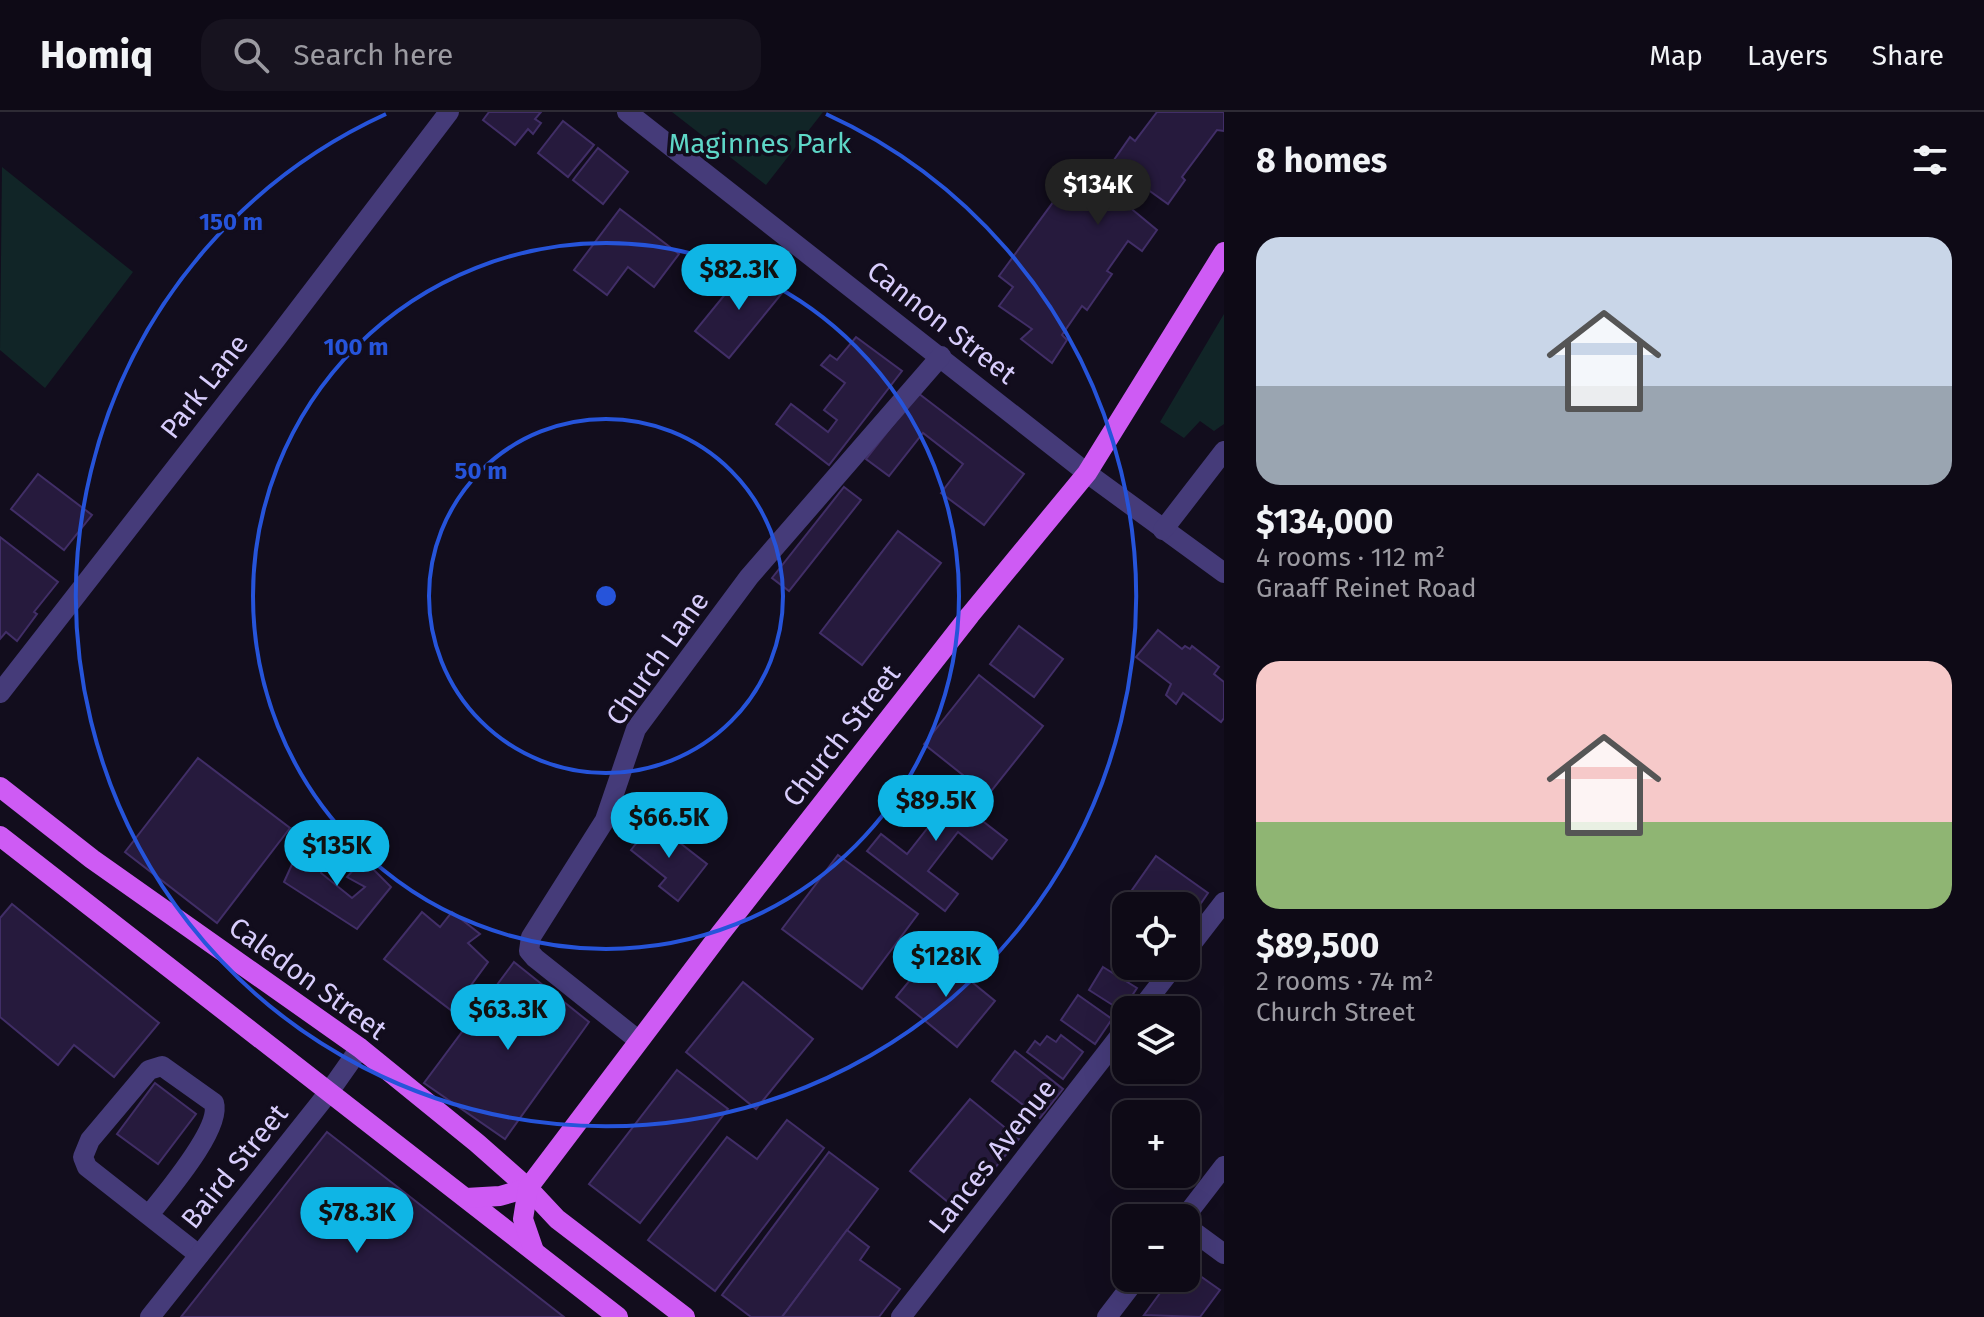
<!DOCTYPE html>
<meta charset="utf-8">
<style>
:root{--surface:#0e0a16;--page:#17131f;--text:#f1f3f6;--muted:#9b9aa1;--line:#2e2b35;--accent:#0fb5e5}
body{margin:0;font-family:"Fira Sans",sans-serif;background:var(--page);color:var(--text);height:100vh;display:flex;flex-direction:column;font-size:30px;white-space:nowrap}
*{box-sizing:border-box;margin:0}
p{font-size:26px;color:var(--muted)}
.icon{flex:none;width:44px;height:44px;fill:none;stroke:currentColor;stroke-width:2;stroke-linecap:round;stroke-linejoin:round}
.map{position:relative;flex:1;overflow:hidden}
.details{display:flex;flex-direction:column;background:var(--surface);width:760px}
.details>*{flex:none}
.tools{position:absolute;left:1112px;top:780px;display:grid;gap:16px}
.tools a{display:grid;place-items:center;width:88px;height:88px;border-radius:16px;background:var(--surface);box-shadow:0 8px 32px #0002,0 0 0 2px var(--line);font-size:40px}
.price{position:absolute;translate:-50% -68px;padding:0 18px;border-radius:28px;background:var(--accent);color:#111;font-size:26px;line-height:52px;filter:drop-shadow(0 2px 4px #0008)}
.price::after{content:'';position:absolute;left:50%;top:48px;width:24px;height:18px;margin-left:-12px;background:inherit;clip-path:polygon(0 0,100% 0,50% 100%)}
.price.current{background:#222;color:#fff}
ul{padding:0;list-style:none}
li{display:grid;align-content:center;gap:16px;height:424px;padding:0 32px}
li span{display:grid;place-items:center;height:248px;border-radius:24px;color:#555}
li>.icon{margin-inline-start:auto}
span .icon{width:144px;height:144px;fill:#fffc;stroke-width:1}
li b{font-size:34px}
h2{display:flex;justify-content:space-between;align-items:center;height:96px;padding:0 32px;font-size:34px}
header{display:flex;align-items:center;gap:48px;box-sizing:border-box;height:112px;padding:0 40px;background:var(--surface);border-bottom:2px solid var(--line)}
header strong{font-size:38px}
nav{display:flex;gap:44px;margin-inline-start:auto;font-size:28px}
.search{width:560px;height:72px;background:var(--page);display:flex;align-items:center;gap:20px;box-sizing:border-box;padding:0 28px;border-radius:24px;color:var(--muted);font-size:30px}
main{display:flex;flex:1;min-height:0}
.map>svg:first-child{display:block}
.green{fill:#112527}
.building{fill:#261a3d;stroke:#412e67;stroke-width:2}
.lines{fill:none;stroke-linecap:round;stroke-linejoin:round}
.minor{stroke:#453b79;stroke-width:20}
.major{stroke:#ce5bf4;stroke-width:20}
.ring{fill:none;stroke:#2654da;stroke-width:4}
.labels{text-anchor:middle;stroke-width:7;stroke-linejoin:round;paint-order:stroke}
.park-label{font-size:28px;fill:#5ed6c7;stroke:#120d1d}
.street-label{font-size:28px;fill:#d8cdfc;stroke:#120d1d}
.centre{fill:#2654da;stroke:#120d1d;stroke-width:4}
.ring-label{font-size:24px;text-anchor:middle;font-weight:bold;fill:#2654da;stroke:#120d1d;stroke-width:7;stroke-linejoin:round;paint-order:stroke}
</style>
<header>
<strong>Homiq</strong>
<div class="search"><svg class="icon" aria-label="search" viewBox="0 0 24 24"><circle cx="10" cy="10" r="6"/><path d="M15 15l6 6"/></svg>Search here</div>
<nav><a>Map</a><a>Layers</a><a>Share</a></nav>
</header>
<main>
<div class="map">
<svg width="1224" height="1205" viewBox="0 0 1224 1205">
<rect width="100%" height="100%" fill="#120d1d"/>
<g class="green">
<path d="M672 0H823L766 73Z"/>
<path d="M2 55 133 160 45 276 0 238Z"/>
<path d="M1224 202V312L1214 319 1200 309 1184 326 1160 310Z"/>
</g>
<g class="building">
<path d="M489 0H541L535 7 541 11 533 22 528 17 515 33 483 8Z"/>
<path d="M1157 0H1224V19L1217 18 1182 65 1185 68 1168 92 1140 72 1133 80 1138 84 1128 94 1157 118 1142 139 1128 129 1107 159 1112 162 1087 198 1082 194 1062 223 1067 228 1052 251 1021 227 1032 217 999 194 1013 175 999 164 1073 63 1093 78 1130 25 1135 29Z"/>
<path d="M563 9 594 33 568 65 538 41Z"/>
<path d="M598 36 628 60 603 92 573 68Z"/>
<path d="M620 97 679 142 654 175 628 155 607 183 574 158Z"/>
<path d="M749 153 783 180 729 246 695 219Z"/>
<path d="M856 225 902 259 829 353 776 312 791 292 828 320 837 308 824 298 845 271 821 253 830 243 837 248Z"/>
<path d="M918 281 1024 362 984 413 941 381 963 352 923 321 889 364 866 347Z"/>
<path d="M38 362 92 403 64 438 11 397Z"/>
<path d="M844 375 861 388 789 479 772 466Z"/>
<path d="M898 419 941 451 862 553 820 521Z"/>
<path d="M0 425 58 470 34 500 37 502 17 529 6 520 0 527Z"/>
<path d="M1019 514 1063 547 1034 585 990 552Z"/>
<path d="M1158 518 1182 537 1185 534 1190 537 1192 534 1219 555 1214 562 1224 570V606L1221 610 1183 581 1176 592 1166 583 1171 572 1136 545Z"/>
<path d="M979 563 1043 614 988 683 924 632Z"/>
<path d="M198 646 290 716 217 811 125 740Z"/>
<path d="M926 665 1007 728 992 747 958 720 928 759 958 782 945 799 867 739 881 722 907 742 937 704 911 684Z"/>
<path d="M653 710 707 752 678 789 659 774 666 766 631 738Z"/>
<path d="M300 735 326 746 321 761 352 786 365 775 347 765 363 747 391 775 357 817 284 770Z"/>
<path d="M838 743 918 802 862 877 782 817Z"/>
<path d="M1156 744 1208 781 1186 813V794H1134L1125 788Z"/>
<path d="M12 792 159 911 114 965 74 933 58 953 0 905V806Z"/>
<path d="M422 800 440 815 452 800 480 822 468 831 488 850 452 899 384 847Z"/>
<path d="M934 839 995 889 957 935 896 885Z"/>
<path d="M514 850 589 910 505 1027 424 971Z"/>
<path d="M1103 855 1137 876 1122 899 1089 878Z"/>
<path d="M743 870 813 927 756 997 686 940Z"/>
<path d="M1078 883 1112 907 1095 932 1061 908Z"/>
<path d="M1061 923 1083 940 1063 967 1027 940 1035 929 1040 933 1047 924 1056 930Z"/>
<path d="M1015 939 1063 977 1040 1006 992 969Z"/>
<path d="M677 958 728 997 640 1111 589 1072Z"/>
<path d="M155 971 196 1002 158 1052 117 1022Z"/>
<path d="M970 987 1019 1027 959 1099 910 1059Z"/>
<path d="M787 1008 824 1036 715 1179 648 1128 727 1025 757 1047Z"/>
<path d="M327 1020 564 1205H181Z"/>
<path d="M829 1040 878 1077 782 1205H751L722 1183Z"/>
<path d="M847 1118 869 1135 860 1148 900 1177 879 1205H782Z"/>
<path d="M1186 1154 1220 1178 1200 1205 1144 1203 1171 1166H1186Z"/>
</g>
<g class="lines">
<g class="minor">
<path d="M627 0 1087 361 1224 461"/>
<path d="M1163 418 1224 339"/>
<path d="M0 581 276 227 449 0"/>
<path d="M1186 839 1224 790"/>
<path d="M1140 898 1174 854"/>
<path d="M638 928 535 846 529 839 531 825 605 708 636 617 749 465 941 244"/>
<path d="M149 1103C165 1082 222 1017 214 991L162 954 149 958 90 1028 83 1045 87 1055 199 1143"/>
<path d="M1184 1106 1224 1054"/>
<path d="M1186 1114 1224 1142"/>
<path d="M150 1205 329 980 360 936"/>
<path d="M901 1205 1126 916"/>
<path d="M1107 1205 1137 1166"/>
</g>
<g class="major">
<path d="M0 675 92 747 360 936 477 1031 528 1076 557 1107 685 1205"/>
<path d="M0 724 618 1205"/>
<path d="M466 1086 500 1084 528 1076"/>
<path d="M534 1139 523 1107 528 1076 720 822 970 503 1087 361 1224 140"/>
</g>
</g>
<g class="ring">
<circle cx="606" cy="484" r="177"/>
<circle cx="606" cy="484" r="353"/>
<path d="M826 2A530 530 0 1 1 386 2"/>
</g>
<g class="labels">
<g class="park-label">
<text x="760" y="41">Maginnes Park</text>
</g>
<g class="street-label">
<text transform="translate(942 210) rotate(38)" y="10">Cannon Street</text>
<text transform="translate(204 274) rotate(-52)" y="10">Park Lane</text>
<text transform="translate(657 546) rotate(-55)" y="10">Church Lane</text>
<text transform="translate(841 623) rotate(-52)" y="10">Church Street</text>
<text transform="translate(308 866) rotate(36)" y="10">Caledon Street</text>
<text transform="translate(992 1044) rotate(-52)" y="10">Lances Avenue</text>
<text transform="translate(234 1054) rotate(-51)" y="10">Baird Street</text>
</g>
</g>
<circle cx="606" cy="484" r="12" class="centre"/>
<g class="ring-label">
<text x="231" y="118">150 m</text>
<text x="356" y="243">100 m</text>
<text x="481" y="367">50 m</text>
</g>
</svg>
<div class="tools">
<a><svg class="icon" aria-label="locate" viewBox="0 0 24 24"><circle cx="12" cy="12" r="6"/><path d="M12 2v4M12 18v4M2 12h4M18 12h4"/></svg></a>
<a><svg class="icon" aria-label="layers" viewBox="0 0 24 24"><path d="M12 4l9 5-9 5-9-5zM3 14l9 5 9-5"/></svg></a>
<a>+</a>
<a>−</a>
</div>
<b class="price current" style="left:1098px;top:115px">$134K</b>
<b class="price" style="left:739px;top:200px">$82.3K</b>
<b class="price" style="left:936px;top:731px">$89.5K</b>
<b class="price" style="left:669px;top:748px">$66.5K</b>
<b class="price" style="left:337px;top:776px">$135K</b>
<b class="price" style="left:946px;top:887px">$128K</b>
<b class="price" style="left:508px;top:940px">$63.3K</b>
<b class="price" style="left:357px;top:1143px">$78.3K</b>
</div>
<section class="details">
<h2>8 homes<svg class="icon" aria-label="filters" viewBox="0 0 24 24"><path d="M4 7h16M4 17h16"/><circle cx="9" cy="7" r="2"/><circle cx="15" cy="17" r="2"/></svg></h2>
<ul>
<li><span style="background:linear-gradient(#c9d6e8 60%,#9aa5b1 0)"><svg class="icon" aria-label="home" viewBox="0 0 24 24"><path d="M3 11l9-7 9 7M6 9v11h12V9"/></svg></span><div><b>$134,000</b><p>4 rooms · 112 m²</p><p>Graaff Reinet Road</p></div></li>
<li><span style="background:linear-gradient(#f6c9c9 65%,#8fb573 0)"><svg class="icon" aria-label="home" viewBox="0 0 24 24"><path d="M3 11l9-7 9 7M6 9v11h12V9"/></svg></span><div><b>$89,500</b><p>2 rooms · 74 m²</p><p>Church Street</p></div></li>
</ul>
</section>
</main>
